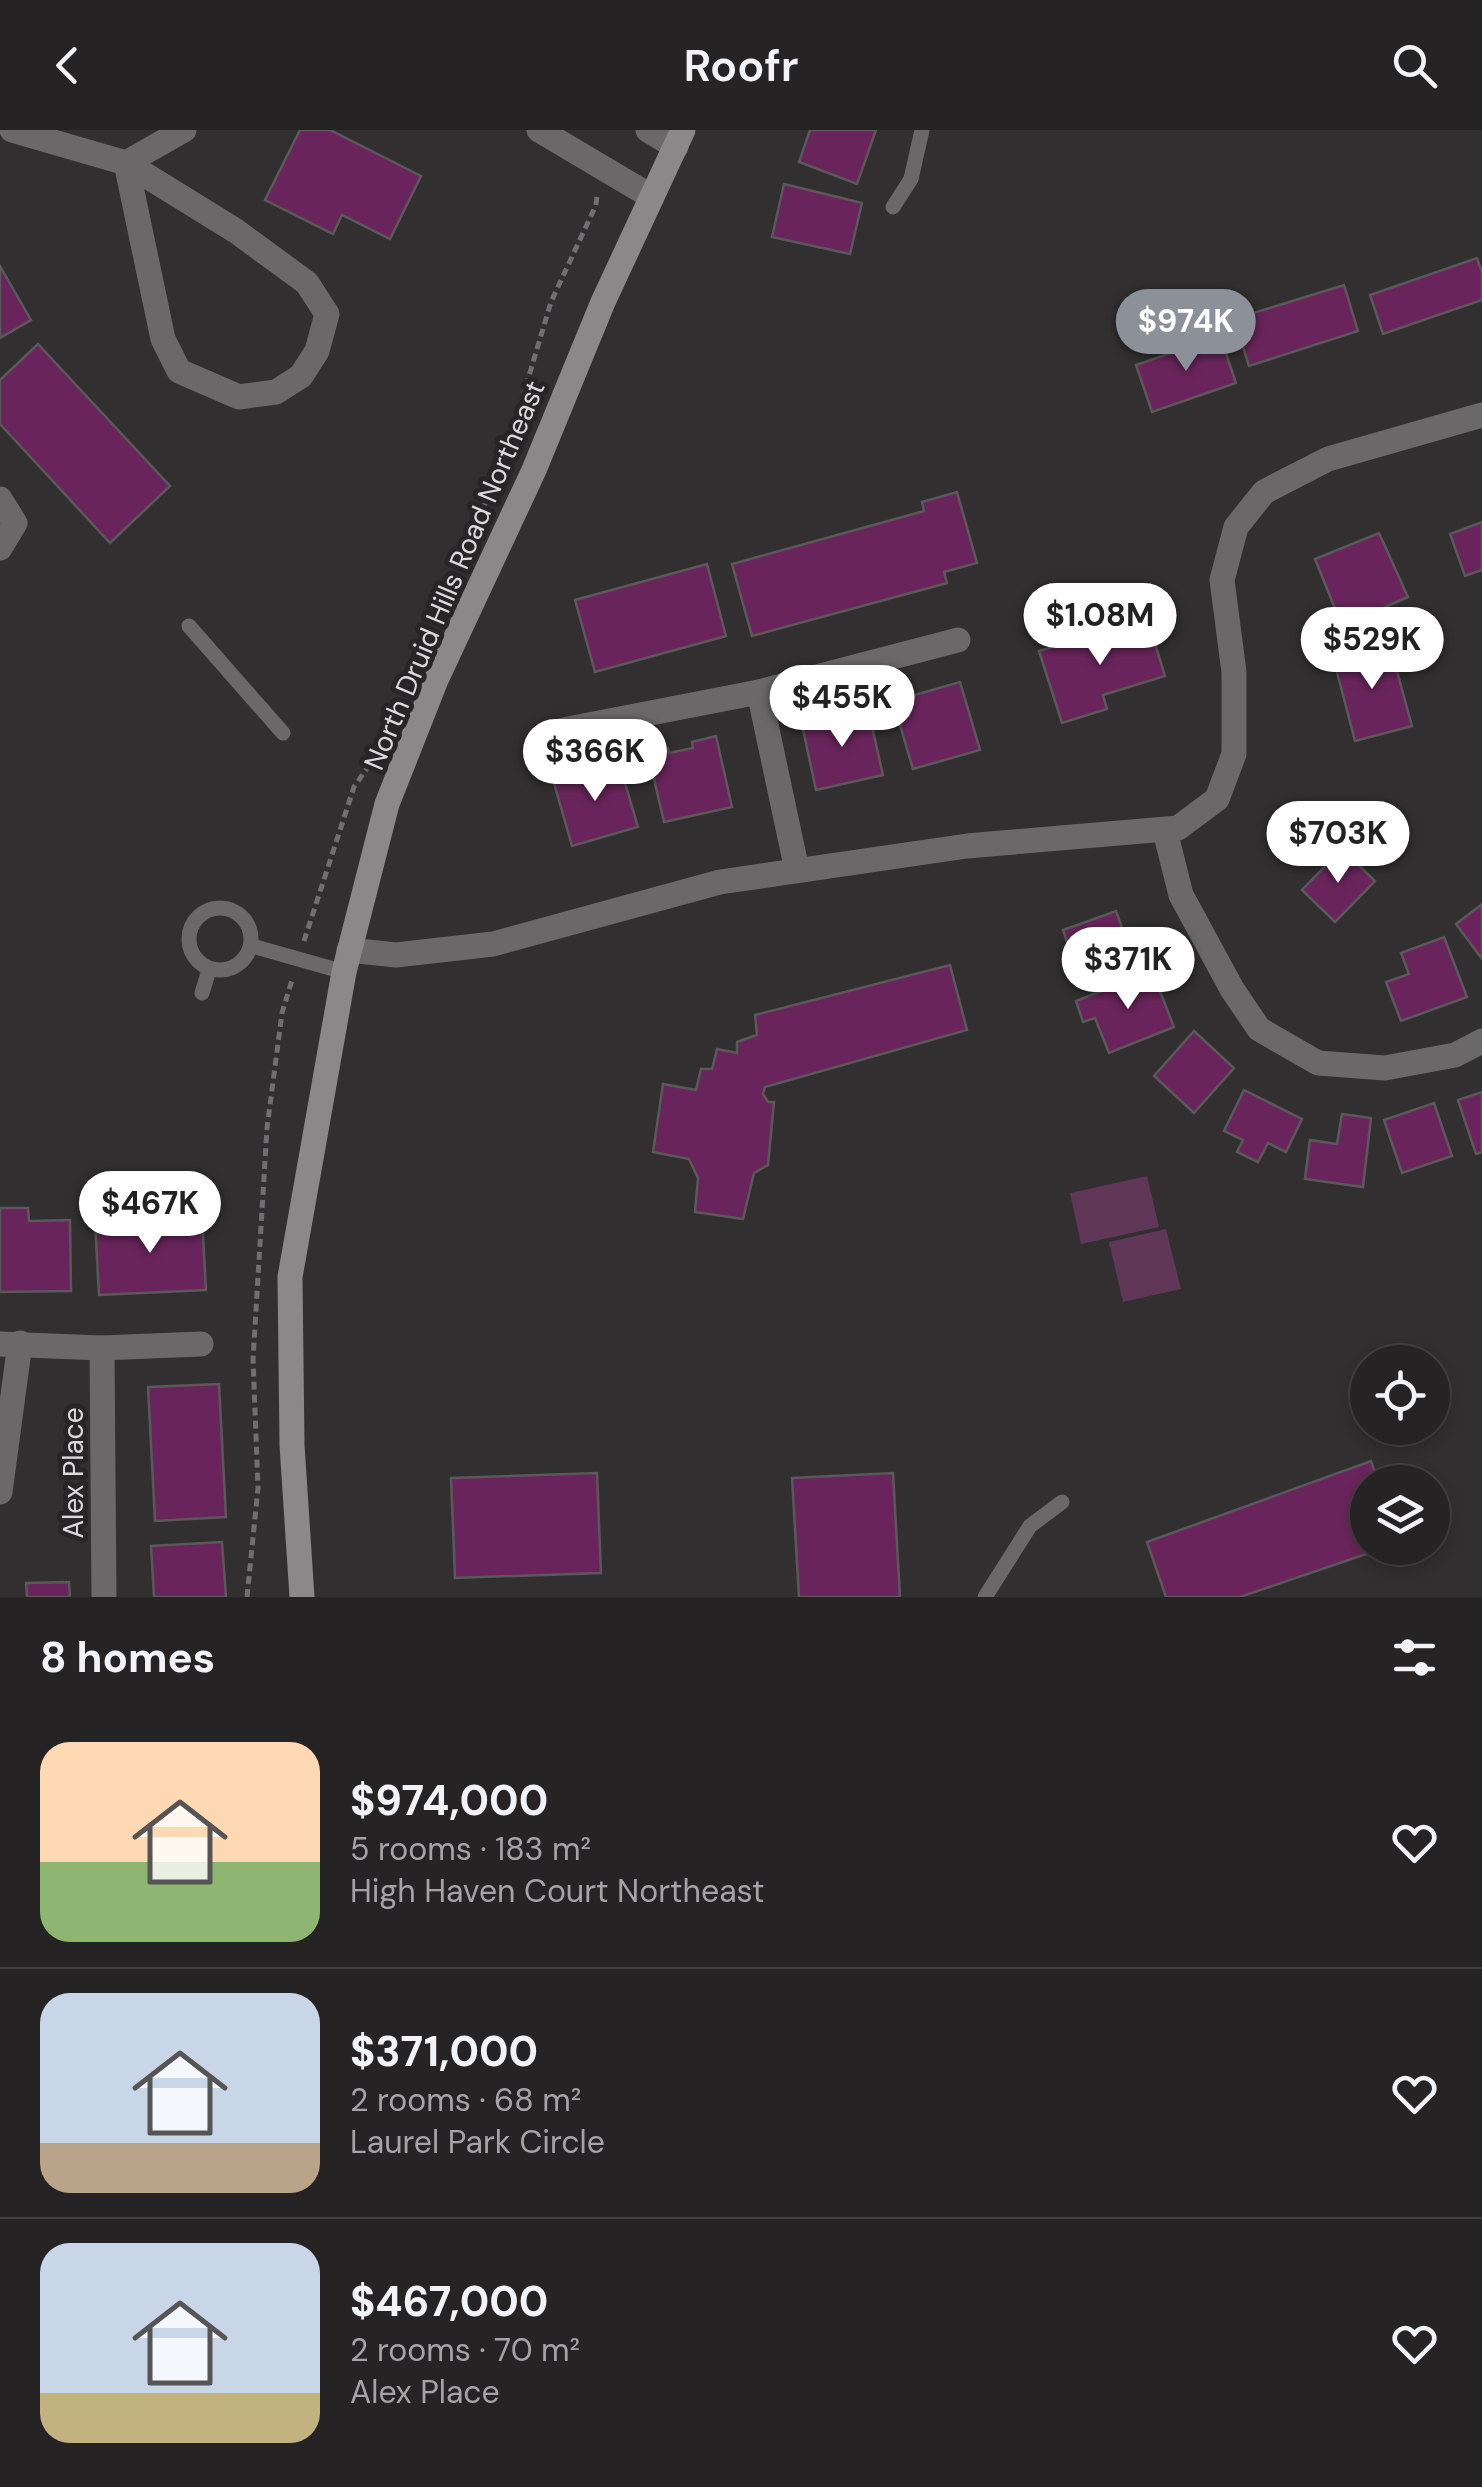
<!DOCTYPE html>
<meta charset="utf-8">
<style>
:root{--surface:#262325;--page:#322f32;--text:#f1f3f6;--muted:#a4a4a7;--line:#424042;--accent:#8c9099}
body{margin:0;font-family:"DM Sans",sans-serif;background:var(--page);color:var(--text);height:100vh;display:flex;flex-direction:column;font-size:38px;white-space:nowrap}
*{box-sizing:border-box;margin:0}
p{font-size:32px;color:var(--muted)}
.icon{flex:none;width:55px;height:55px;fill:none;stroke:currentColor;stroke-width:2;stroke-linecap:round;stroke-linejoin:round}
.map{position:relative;height:1467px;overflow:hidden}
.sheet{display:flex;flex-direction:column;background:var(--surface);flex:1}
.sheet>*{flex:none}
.tools{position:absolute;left:1350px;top:1215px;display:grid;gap:20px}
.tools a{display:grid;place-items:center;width:100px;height:100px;border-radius:50%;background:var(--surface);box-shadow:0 5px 15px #0003,0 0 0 2px var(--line);font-size:50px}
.price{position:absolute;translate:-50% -85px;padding:0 22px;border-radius:35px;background:#fff;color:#222;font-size:32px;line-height:65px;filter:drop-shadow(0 2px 5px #0008)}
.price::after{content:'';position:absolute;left:50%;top:60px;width:30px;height:22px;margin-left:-15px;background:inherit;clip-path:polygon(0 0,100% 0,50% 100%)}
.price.active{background:var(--accent);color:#fff}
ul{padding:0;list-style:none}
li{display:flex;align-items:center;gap:30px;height:250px;padding:0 40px}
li+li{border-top:2px solid var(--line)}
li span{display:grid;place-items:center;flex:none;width:280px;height:200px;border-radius:30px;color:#555}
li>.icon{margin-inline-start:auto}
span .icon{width:120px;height:120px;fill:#fffc;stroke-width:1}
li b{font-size:42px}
h2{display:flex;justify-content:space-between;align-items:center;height:120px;padding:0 40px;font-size:42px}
header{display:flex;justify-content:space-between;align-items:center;height:130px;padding:0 40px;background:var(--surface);font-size:45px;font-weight:600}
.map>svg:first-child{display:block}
.green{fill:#603756}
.building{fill:#69255b;stroke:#5b585a;stroke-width:2.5}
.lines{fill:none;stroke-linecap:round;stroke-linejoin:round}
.path{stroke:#706e70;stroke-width:5;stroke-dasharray:8 5;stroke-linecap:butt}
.lane{stroke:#6a6869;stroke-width:15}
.street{stroke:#6a6869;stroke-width:25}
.secondary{stroke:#8a8889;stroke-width:25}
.labels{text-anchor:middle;stroke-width:10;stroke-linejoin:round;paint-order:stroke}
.street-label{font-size:28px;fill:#dbd9db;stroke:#282527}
</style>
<header><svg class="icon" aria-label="back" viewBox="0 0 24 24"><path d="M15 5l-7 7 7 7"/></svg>Roofr<svg class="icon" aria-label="search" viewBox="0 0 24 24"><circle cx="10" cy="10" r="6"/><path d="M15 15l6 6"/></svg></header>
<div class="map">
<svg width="1482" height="1467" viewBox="0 0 1482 1467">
<rect width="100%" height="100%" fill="#322f31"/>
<g class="green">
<path d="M1147 1046 1159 1097 1081 1114 1070 1063Z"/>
<path d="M1166 1099 1181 1159 1123 1172 1109 1112Z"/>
</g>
<g class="building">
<path d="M300 0H330L421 46 390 109 342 85 333 104 265 70Z"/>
<path d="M810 0H876L857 54 799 32Z"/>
<path d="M784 54 862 73 850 124 772 107Z"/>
<path d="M1477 128 1482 142V170L1383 204 1370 165Z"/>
<path d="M0 136 31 190 0 208Z"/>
<path d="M1344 155 1358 201 1249 236 1234 189Z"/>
<path d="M1220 206 1236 253 1152 282 1136 235Z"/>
<path d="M38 214 170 356 110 413 0 294V250Z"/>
<path d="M957 362 977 433 944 442 947 453 752 506 732 434 924 381 922 372Z"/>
<path d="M1482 392V440L1465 446 1450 404Z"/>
<path d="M1379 403 1408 467 1342 496 1315 429Z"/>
<path d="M707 434 726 506 595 542 575 470Z"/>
<path d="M1147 488 1165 546 1103 565 1107 579 1062 593 1039 521Z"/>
<path d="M1389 512 1412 596 1355 611 1333 527Z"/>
<path d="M960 552 980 620 913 639 893 571Z"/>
<path d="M867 575 883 645 816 660 801 590 819 586 821 599 849 592 846 579Z"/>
<path d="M716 606 732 677 664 692 648 623 668 618 669 623 693 618 692 612Z"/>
<path d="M618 629 638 697 572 716 552 646 573 640 577 653 604 645 601 635Z"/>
<path d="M1342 719 1375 751 1335 792 1302 760Z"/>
<path d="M1482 774V829L1456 794Z"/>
<path d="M1116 781 1134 831 1080 850 1063 800Z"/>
<path d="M1444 807 1467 867 1401 891 1386 852 1409 844 1401 823Z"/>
<path d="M950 835 967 900 765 957 763 964 768 972H774L768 1035 754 1043 743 1089 695 1082 698 1048 689 1029 653 1022 663 954 696 960 701 939H712L717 919 737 923V912L757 905 755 885Z"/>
<path d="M1152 841 1174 897 1109 923 1095 888 1083 892 1076 871Z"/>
<path d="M1194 901 1234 938 1194 983 1154 946Z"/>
<path d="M1244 960 1302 989 1286 1022 1268 1013 1258 1032 1237 1022 1243 1010 1224 1001Z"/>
<path d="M1482 962V1022L1476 1024 1458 970Z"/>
<path d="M1434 973 1452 1026 1402 1043 1384 990Z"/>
<path d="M1342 984 1371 988 1363 1057 1305 1049 1310 1010 1337 1014Z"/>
<path d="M0 1078H28L29 1091 70 1090 71 1161 0 1162Z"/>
<path d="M202 1087 206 1160 99 1165 95 1092Z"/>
<path d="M219 1254 226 1387 155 1391 148 1257Z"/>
<path d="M1371 1331 1378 1352H1368V1418H1384L1240 1467H1166L1147 1412Z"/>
<path d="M597 1343 601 1443 455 1448 451 1348Z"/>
<path d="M893 1343 900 1467H799L792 1348Z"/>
<path d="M222 1412 226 1467H154L151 1416Z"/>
<path d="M69 1452 70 1467H27L26 1453Z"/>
</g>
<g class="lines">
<g class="path">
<path d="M483 379 508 316 551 172 596 75 597 66"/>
<path d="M304 811 354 657 372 631"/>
<path d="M247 1467 258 1358 253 1229 267 998 282 883 292 850"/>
</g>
<g class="lane">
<path d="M893 77 911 49 922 0"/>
<path d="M189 496 283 603"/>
<circle cx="220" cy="809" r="31"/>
<path d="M252 816 344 842"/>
<path d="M202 863 209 840"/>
<path d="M985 1467 1030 1396 1062 1372"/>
</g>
<g class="street">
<path d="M12 0 126 33 184 0"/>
<path d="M539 0 652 67"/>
<path d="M648 0 676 17"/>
<path d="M126 33 236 101 307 153 327 184 317 221 301 246 276 262 239 267 179 241 163 209Z"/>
<path d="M0 369 15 393 0 418"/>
<path d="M759 562 797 740"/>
<path d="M563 600 759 562 958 510"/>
<path d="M1165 701 1181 765 1232 859 1259 899 1318 933 1385 938 1455 925 1482 911"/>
<path d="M349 820 396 825 493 814 720 752 967 716 1178 698 1217 669 1234 624V542L1222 450 1236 397 1264 362 1328 329 1482 285"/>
<path d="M0 1214 102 1218 201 1214"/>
<path d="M102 1218 104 1467"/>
<path d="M0 1362 20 1213"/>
</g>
<path class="secondary" d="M302 1467 292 1315 290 1147 344 842 387 674 436 550 534 340 603 172 683 0"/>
</g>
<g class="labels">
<g class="street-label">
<text transform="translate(454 445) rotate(-67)" y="10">North Druid Hills Road Northeast</text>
<text transform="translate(73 1343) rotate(-90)" y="10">Alex Place</text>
</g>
</g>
</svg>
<div class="tools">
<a><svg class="icon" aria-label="locate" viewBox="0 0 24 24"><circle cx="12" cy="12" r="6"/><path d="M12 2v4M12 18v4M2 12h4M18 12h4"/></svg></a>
<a><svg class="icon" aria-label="layers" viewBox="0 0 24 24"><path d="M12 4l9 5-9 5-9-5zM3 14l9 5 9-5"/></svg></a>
</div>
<b class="price active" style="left:1186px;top:244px">$974K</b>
<b class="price" style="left:1100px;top:538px">$1.08M</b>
<b class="price" style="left:1372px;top:562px">$529K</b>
<b class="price" style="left:842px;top:620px">$455K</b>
<b class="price" style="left:595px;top:674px">$366K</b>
<b class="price" style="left:1338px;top:756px">$703K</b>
<b class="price" style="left:1128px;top:882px">$371K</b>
<b class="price" style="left:150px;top:1126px">$467K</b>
</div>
<section class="sheet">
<h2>8 homes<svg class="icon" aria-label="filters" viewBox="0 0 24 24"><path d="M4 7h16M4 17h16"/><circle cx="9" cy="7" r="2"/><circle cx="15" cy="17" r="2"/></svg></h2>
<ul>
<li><span style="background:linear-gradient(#ffd9b3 60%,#8fb573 0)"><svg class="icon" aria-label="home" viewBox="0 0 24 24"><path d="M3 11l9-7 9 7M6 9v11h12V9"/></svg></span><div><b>$974,000</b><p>5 rooms · 183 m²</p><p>High Haven Court Northeast</p></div><svg class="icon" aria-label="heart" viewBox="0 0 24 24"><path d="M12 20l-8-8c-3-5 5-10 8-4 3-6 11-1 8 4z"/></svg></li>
<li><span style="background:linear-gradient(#c9d6e8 75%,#b9a48a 0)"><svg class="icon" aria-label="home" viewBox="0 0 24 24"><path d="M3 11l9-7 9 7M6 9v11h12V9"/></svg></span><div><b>$371,000</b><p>2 rooms · 68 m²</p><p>Laurel Park Circle</p></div><svg class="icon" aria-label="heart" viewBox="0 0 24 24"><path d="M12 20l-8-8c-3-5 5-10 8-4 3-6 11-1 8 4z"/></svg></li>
<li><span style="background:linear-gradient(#c9d6e8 75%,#c2b280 0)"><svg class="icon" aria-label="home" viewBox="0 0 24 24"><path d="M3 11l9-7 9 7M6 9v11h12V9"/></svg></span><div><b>$467,000</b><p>2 rooms · 70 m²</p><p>Alex Place</p></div><svg class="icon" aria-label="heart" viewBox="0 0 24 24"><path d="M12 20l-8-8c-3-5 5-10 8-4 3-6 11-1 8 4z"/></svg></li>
</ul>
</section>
